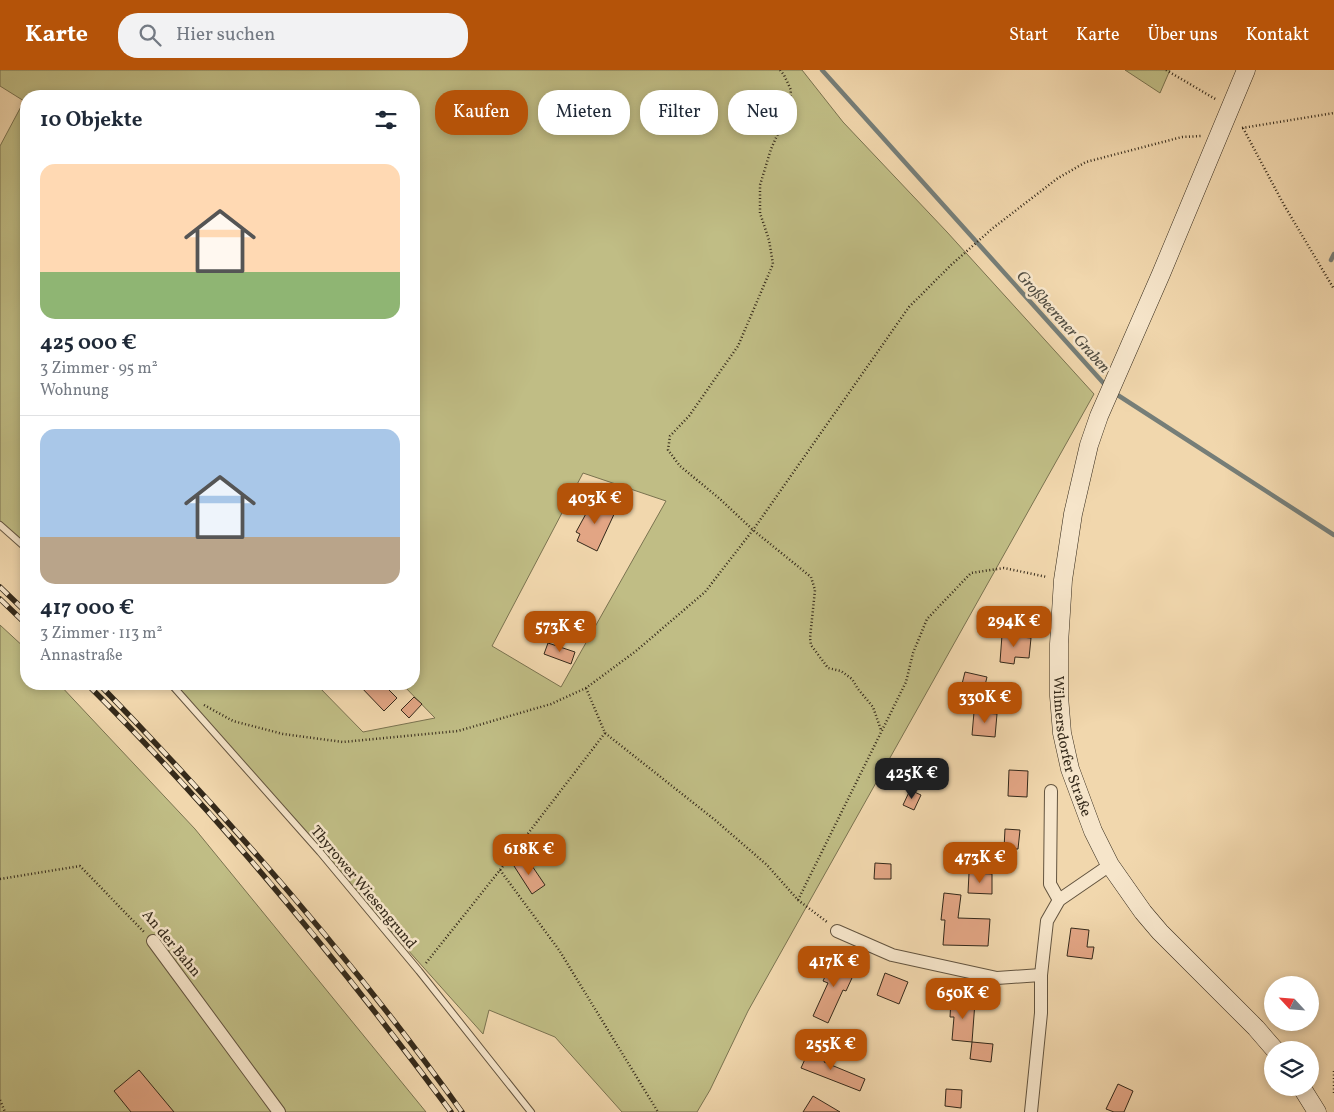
<!DOCTYPE html>
<html lang="de">
<meta charset="utf-8">
<style>
:root{--surface:#fff;--page:#f2f2f3;--text:#1f2937;--muted:#747a83;--line:#e0e1e3;--accent:#b45309}
body{margin:0;font-family:Vollkorn,serif;background:var(--page);color:var(--text);height:100vh;display:flex;flex-direction:column;font-size:19px;white-space:nowrap}
*{box-sizing:border-box;margin:0}
p{font-size:16px;color:var(--muted)}
.icon{flex:none;width:28px;height:28px;fill:none;stroke:currentColor;stroke-width:2;stroke-linecap:round;stroke-linejoin:round}
.map{position:relative;flex:1;overflow:hidden}
.panel{position:absolute;left:20px;top:20px;width:400px;height:600px;display:flex;flex-direction:column;background:var(--surface);border-radius:20px;box-shadow:0 2px 8px #0003}
.panel>*{flex:none}
.top-card{position:absolute;left:435px;top:20px;width:475px;height:45px;display:flex;gap:10px}
.needle{width:32px;rotate:296deg}
.buttons{position:absolute;left:1264px;top:906px;display:grid;gap:10px}
.buttons a{display:grid;place-items:center;width:55px;height:55px;border-radius:50%;background:var(--surface);box-shadow:0 2px 8px #0003;font-size:25px}
.price{position:absolute;translate:-50% -42px;padding:0 11px;border-radius:10px;background:var(--accent);color:#fff;font-size:16px;line-height:32px;filter:drop-shadow(0 1px 2px #0008)}
.price::after{content:'';position:absolute;left:50%;top:30px;width:15px;height:11px;margin-left:-8px;background:inherit;clip-path:polygon(0 0,100% 0,50% 100%)}
.price.selected{background:#222;color:#fff}
ul{padding:0;list-style:none}
li{display:grid;align-content:center;gap:10px;height:265px;padding:0 20px}
li+li{border-top:1px solid var(--line)}
li span{display:grid;place-items:center;height:155px;border-radius:15px;color:#555}
li>.icon{margin-inline-start:auto}
span .icon{width:90px;height:90px;fill:#fffc;stroke-width:1}
li b{font-size:21px}
h2{display:flex;justify-content:space-between;align-items:center;height:60px;padding:0 20px;font-size:21px}
.tag{padding:0 18px;border-radius:20px;background:var(--surface);box-shadow:0 2px 8px #0003;font-size:18px;line-height:45px}
.tag.selected{background:var(--accent);color:#fff}
header{display:flex;align-items:center;gap:30px;box-sizing:border-box;height:70px;padding:0 25px;background:var(--accent);color:#fff}
header strong{font-size:24px}
nav{display:flex;gap:28px;margin-inline-start:auto;font-size:18px}
.search{width:350px;height:45px;background:var(--page);display:flex;align-items:center;gap:12px;box-sizing:border-box;padding:0 18px;border-radius:20px;color:var(--muted);font-size:19px}
.map>svg:first-child{display:block}
.green{fill:#c0bd85;stroke:#7a7350;fill-rule:evenodd}
.lines{fill:none;stroke-linecap:round;stroke-linejoin:round}
.stream{stroke:#767e78;stroke-width:4.5}
.building{fill:#e2a584;stroke:#34291a}
.lane-casing{stroke:#63543f;stroke-width:8}
.street-casing{stroke:#63543f;stroke-width:14}
.secondary-casing{stroke:#34291a;stroke-width:19}
.path{stroke:#34291a;stroke-width:2.5;stroke-dasharray:1 2.5;stroke-linecap:butt}
.lane{stroke:#f6e5ca;stroke-width:6}
.street{stroke:#f6e5ca;stroke-width:12}
.secondary{stroke:#f6e5ca;stroke-width:18}
.rail-casing{stroke:#34291a;stroke-width:5.5}
.rail{stroke:#f6e5ca;stroke-width:4;stroke-dasharray:11;stroke-linecap:butt}
.labels{text-anchor:middle;stroke-width:5;stroke-linejoin:round;paint-order:stroke}
.street-label{font-size:15px;fill:#34291a;stroke:#f6e5ca}
.water-label{font-size:16px;font-style:italic;fill:#504c41;stroke:#f6e5ca}
</style>
<header>
<strong>Karte</strong>
<div class="search"><svg class="icon" aria-label="search" viewBox="0 0 24 24"><circle cx="10" cy="10" r="6"/><path d="M15 15l6 6"/></svg>Hier suchen</div>
<nav><a>Start</a><a>Karte</a><a>Über uns</a><a>Kontakt</a></nav>
</header>
<div class="map">
<svg width="1334" height="1042" viewBox="0 0 1334 1042">
<rect width="100%" height="100%" fill="#f1d7ad"/>
<filter id="stains"><feTurbulence type="fractalNoise" baseFrequency=".004" numOctaves="4"/><feColorMatrix values="0 0 0 0 .2 0 0 0 0 .09 0 0 0 0 .02 0 0 0 .5 -.17"/></filter>
<radialGradient id="worn" r=".72"><stop offset=".6" stop-color="#630" stop-opacity="0"/><stop offset="1" stop-color="#630" stop-opacity=".3"/></radialGradient>
<g class="green">
<path d="M0 0H802L843 52 947 162 1094 324 748 941 710 1020 697 1042H622L555 967 489 940 483 964 170 614H316L363 662 435 648 402 614H414V26H26V476L0 451V76L24 31 0 16ZM583 403 666 431 561 617 492 576Z"/>
<path d="M1125 0H1170L1160 23Z"/>
<path d="M0 555 26 579V614H59L195 759 426 1042H0Z"/>
</g>
<g class="lines">
<g class="stream">
<path d="M822 0 1107 317"/>
<path d="M1331 190 1334 184"/>
<path d="M1113 322 1334 465"/>
</g>
</g>
<g class="building">
<path d="M594 429 616 440 597 481 577 471 580 464 576 462Z"/>
<path d="M1002 565 1031 568 1029 588 1015 587 1014 594 1000 592Z"/>
<path d="M548 573 575 582 571 594 544 584Z"/>
<path d="M965 602 987 607 981 632 959 626Z"/>
<path d="M358 614H383L397 628 384 641Z"/>
<path d="M414 627 422 634 409 648 401 640Z"/>
<path d="M974 642 997 644 995 667 972 665Z"/>
<path d="M1009 700 1028 701 1027 727 1008 726Z"/>
<path d="M910 720 921 725 914 740 903 735Z"/>
<path d="M1005 759 1020 760 1018 779H1004Z"/>
<path d="M526 787 545 815 532 824 514 796Z"/>
<path d="M875 793 891 794V809H874Z"/>
<path d="M969 803 992 804V824L968 823Z"/>
<path d="M944 823 961 825 958 848 990 849 988 876 943 875 945 850H941Z"/>
<path d="M1071 858 1089 860 1087 877H1094L1092 889 1067 886Z"/>
<path d="M834 887 857 897 846 921 843 920 828 953 813 946 828 913 823 911Z"/>
<path d="M885 903 908 912 899 934 877 925Z"/>
<path d="M951 930 975 932 972 972 952 970 954 947H950Z"/>
<path d="M972 972 993 974 991 992 970 989Z"/>
<path d="M810 978 827 986 824 992 865 1009 860 1021 801 998Z"/>
<path d="M139 1000 174 1042H131L114 1021Z"/>
<path d="M1118 1014 1133 1021 1124 1042H1114L1106 1039Z"/>
<path d="M946 1019 962 1020 961 1038 945 1036Z"/>
<path d="M813 1026 840 1042H803Z"/>
</g>
<g class="lines">
<defs>
<g id="lane">
<path d="M0 455 26 478"/>
<path d="M171 614 320 782 419 901 531 1042"/>
</g>
<g id="street">
<path d="M1051 721 1050 814 1059 830"/>
<path d="M837 861 892 885 997 908 1041 905"/>
<path d="M153 871 279 1042"/>
<path d="M1031 1042 1041 943V905L1047 851 1059 830 1110 795"/>
</g>
<g id="secondary">
<path id="s1" d="M1246 0 1161 204 1099 346 1089 375 1073 444 1063 510 1059 574V626L1062 663 1070 699 1093 761 1110 795 1143 842 1160 862 1256 958 1275 980"/>
<path d="M1302 1018 1317 1042"/>
</g>
</defs>
<use href="#lane" class="lane-casing"/>
<use href="#street" class="street-casing"/>
<use href="#secondary" class="secondary-casing"/>
<g class="path">
<path d="M780 0 784 5 791 20 789 39 771 79 760 115V143L769 170 773 194 738 276 689 346 670 366 668 380 680 396 720 429 753 460 811 507 815 520 810 568 811 575 828 598 841 601 852 609 858 619 873 637 881 660"/>
<path d="M1166 0 1217 30"/>
<path d="M1242 58 1334 43"/>
<path d="M1243 58 1284 135 1334 219"/>
<path d="M586 618 605 663 715 750 767 795 798 830 827 852"/>
<path d="M204 635 233 651 283 664 343 672 458 661 551 634 586 618 636 581 705 522 753 460 909 237 951 195 993 158 1058 108 1086 92 1182 67 1201 66"/>
<path d="M500 800 559 880 658 1042"/>
<path d="M0 809 80 796 145 863"/>
<path d="M798 830 906 612 913 583 927 549 971 503 1004 498 1047 507"/>
<path d="M426 893 500 800 605 663"/>
<path d="M1334 1001V1023"/>
<path d="M0 1030 5 1042"/>
</g>
<use href="#lane" class="lane"/>
<use href="#street" class="street"/>
<use href="#secondary" class="secondary"/>
<defs>
<g id="rail">
<path d="M0 517 26 542"/>
<path d="M0 529 26 554"/>
<path d="M87 614C220 746 339 891 451 1042"/>
<path d="M99 614C229 748 353 890 462 1042"/>
</g>
</defs>
<use href="#rail" class="rail-casing"/>
<use href="#rail" class="rail"/>
</g>
<g class="labels">
<g class="street-label">
<text dy="5" stroke="none"><textPath href="#s1" startOffset="712">Wilmersdorfer Straße</textPath></text>
<text transform="translate(364 817) rotate(50)" y="5">Thyrower Wiesengrund</text>
<text transform="translate(172 873) rotate(50)" y="5">An der Bahn</text>
</g>
<g class="water-label">
<text transform="translate(1064 251) rotate(48)" y="6">Großbeerener Graben</text>
</g>
</g>
<rect width="100%" height="100%" filter="url(#stains)"/>
<rect width="100%" height="100%" fill="url(#worn)"/>
</svg>
<div class="buttons">
<a><svg class="needle" viewBox="-14 -14 28 28"><path d="M0-13l5 13h-10z" fill="#e53935"/><path d="M0 13l5-13h-10z" fill="#747a83"/></svg></a>
<a><svg class="icon" aria-label="layers" viewBox="0 0 24 24"><path d="M12 4l9 5-9 5-9-5zM3 14l9 5 9-5"/></svg></a>
</div>
<b class="price" style="left:595px;top:455px">403K €</b>
<b class="price" style="left:1014px;top:578px">294K €</b>
<b class="price" style="left:560px;top:583px">573K €</b>
<b class="price" style="left:985px;top:654px">330K €</b>
<b class="price selected" style="left:912px;top:730px">425K €</b>
<b class="price" style="left:529px;top:806px">618K €</b>
<b class="price" style="left:980px;top:814px">473K €</b>
<b class="price" style="left:834px;top:918px">417K €</b>
<b class="price" style="left:963px;top:950px">650K €</b>
<b class="price" style="left:831px;top:1001px">255K €</b>
<div class="top-card">
<a class="tag selected">Kaufen</a>
<a class="tag">Mieten</a>
<a class="tag">Filter</a>
<a class="tag">Neu</a>
</div>
<section class="panel">
<h2>10 Objekte<svg class="icon" aria-label="filters" viewBox="0 0 24 24"><path d="M4 7h16M4 17h16"/><circle cx="9" cy="7" r="2"/><circle cx="15" cy="17" r="2"/></svg></h2>
<ul>
<li><span style="background:linear-gradient(#ffd9b3 70%,#8fb573 0)"><svg class="icon" aria-label="home" viewBox="0 0 24 24"><path d="M3 11l9-7 9 7M6 9v11h12V9"/></svg></span><div><b>425 000 €</b><p>3 Zimmer · 95 m²</p><p>Wohnung</p></div></li>
<li><span style="background:linear-gradient(#a9c7e8 70%,#b9a48a 0)"><svg class="icon" aria-label="home" viewBox="0 0 24 24"><path d="M3 11l9-7 9 7M6 9v11h12V9"/></svg></span><div><b>417 000 €</b><p>3 Zimmer · 113 m²</p><p>Annastraße</p></div></li>
</ul>
</section>
</div>
